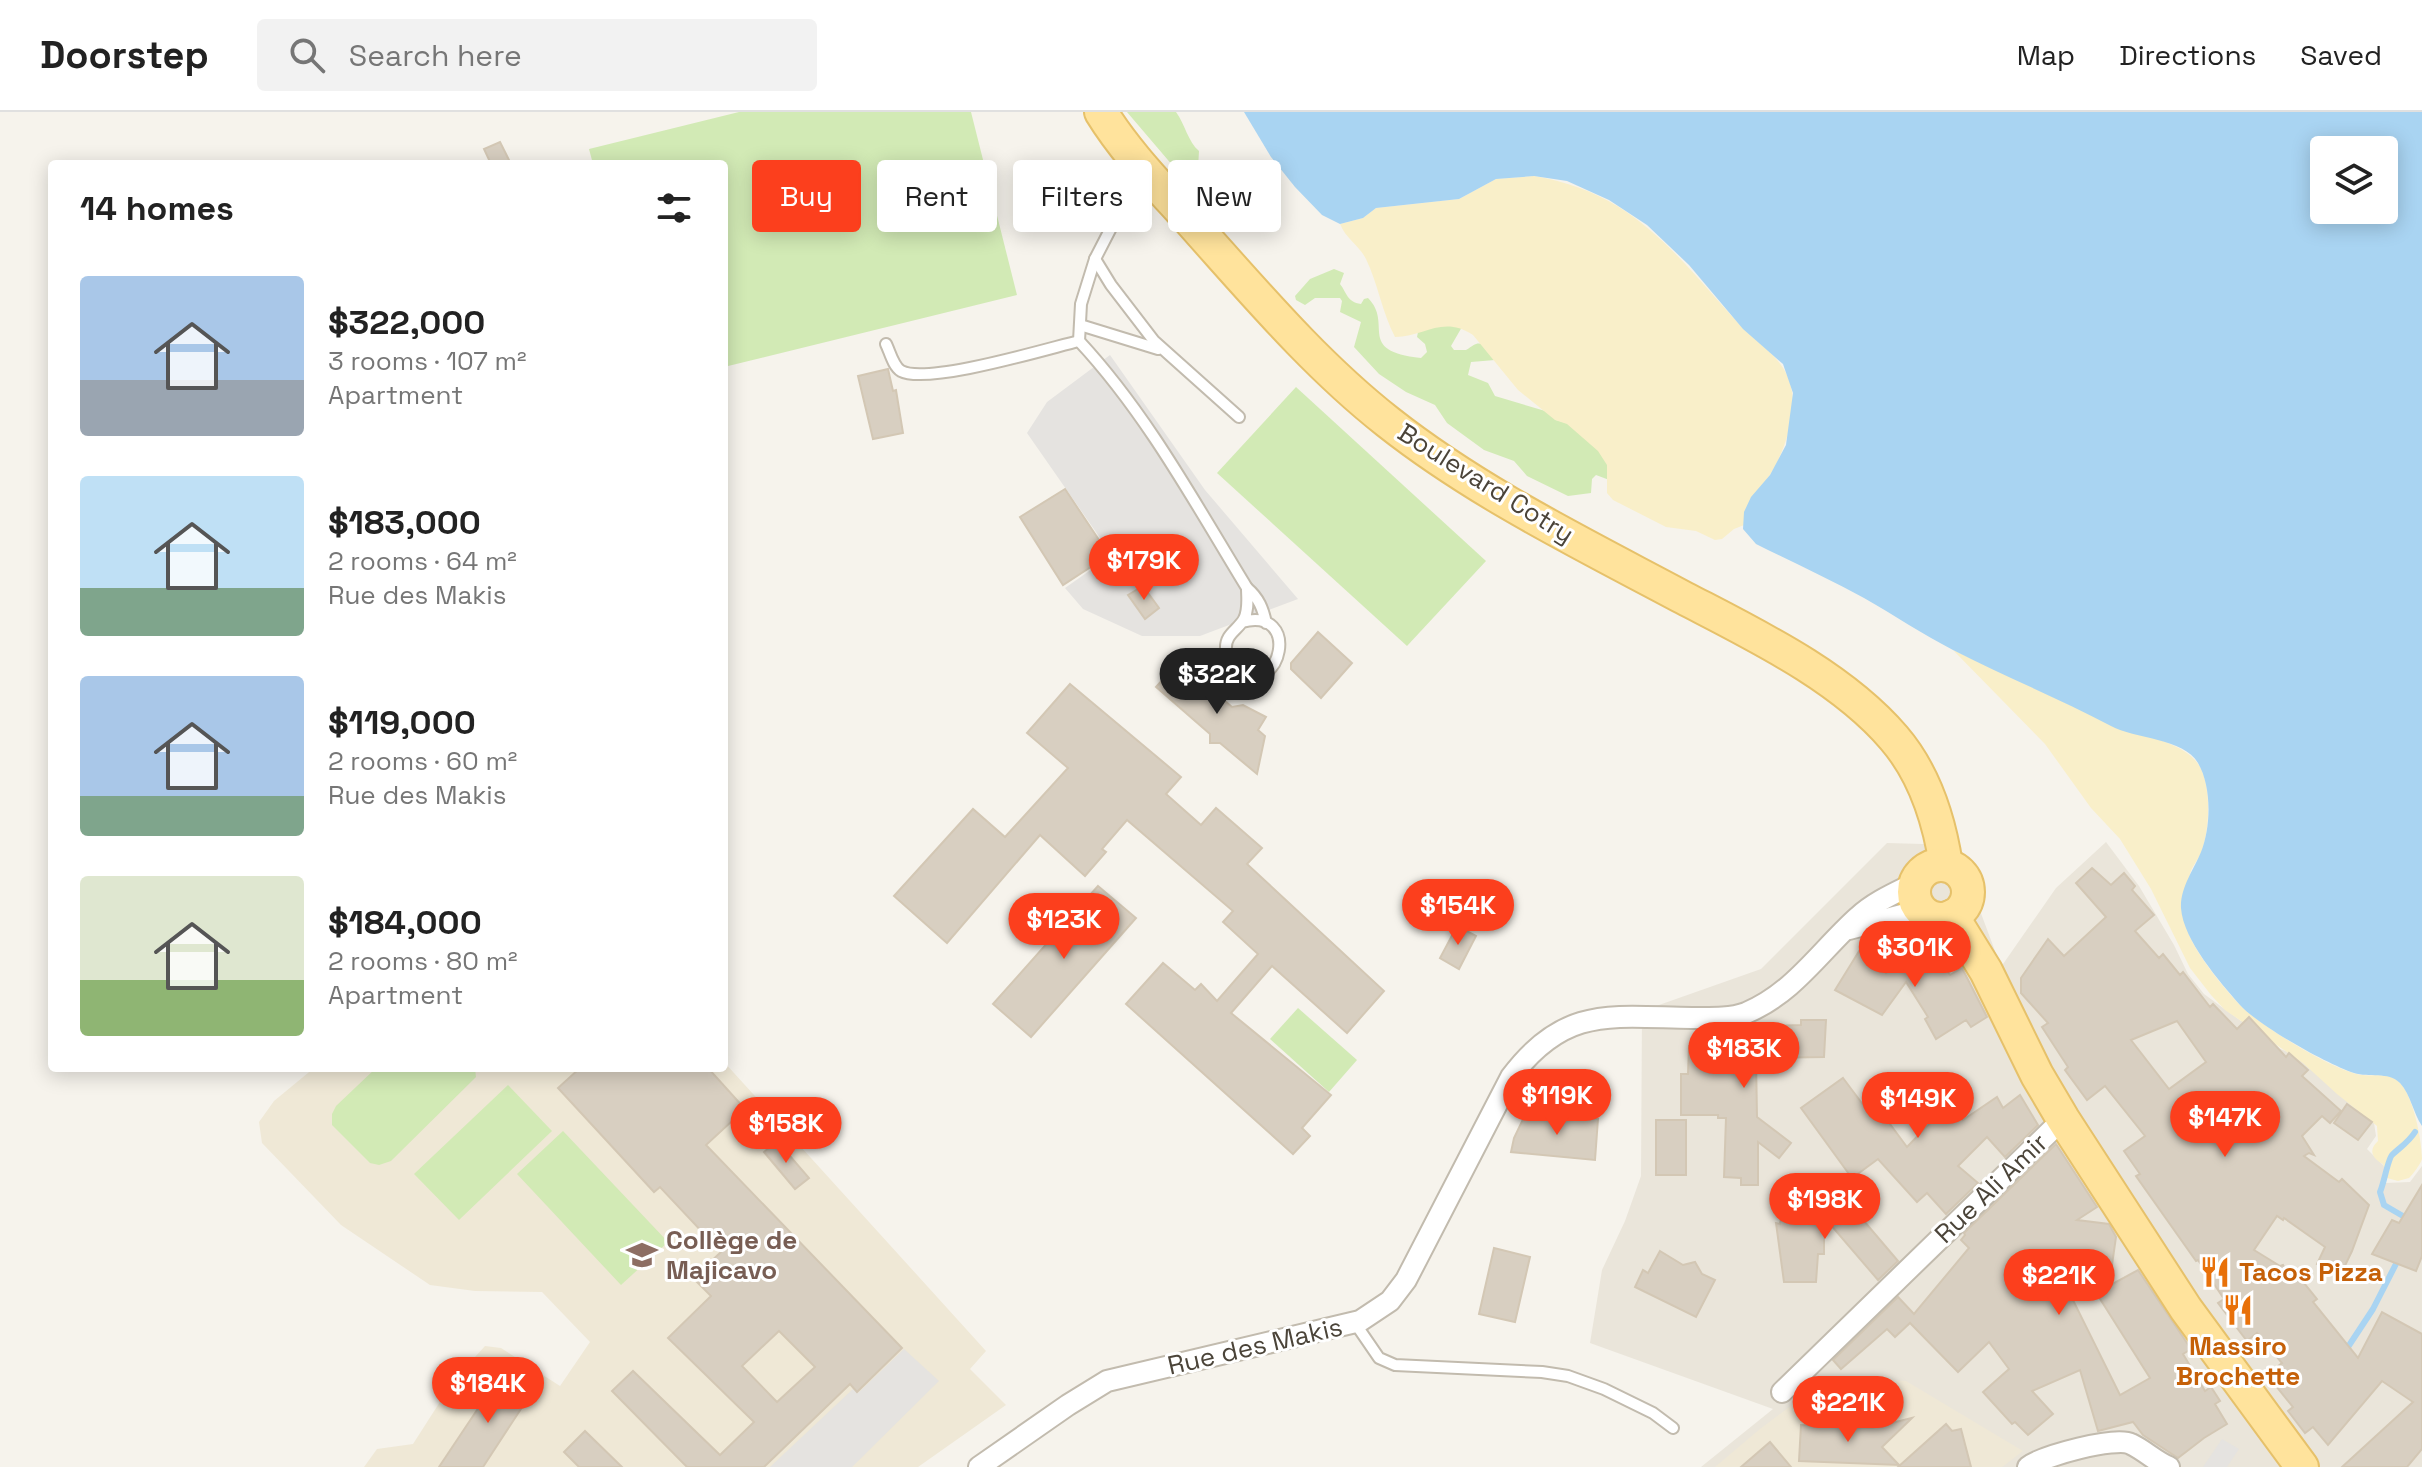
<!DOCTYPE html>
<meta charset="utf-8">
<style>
:root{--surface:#fff;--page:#f2f2f2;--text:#222;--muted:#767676;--line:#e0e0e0;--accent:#fc3f1d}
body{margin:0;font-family:"Space Grotesk",sans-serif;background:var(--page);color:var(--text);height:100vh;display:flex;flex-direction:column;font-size:30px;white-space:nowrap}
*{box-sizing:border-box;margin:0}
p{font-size:26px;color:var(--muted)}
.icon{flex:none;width:44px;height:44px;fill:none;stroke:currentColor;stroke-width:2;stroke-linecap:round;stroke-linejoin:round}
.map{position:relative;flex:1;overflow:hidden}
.drawer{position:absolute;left:48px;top:48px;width:680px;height:912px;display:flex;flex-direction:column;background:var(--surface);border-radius:8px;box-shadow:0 4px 20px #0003}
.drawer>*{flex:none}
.hud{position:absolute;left:752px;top:48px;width:760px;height:72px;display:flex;gap:16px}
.fabs{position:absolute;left:2310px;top:24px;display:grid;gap:16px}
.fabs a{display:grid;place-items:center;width:88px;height:88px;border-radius:8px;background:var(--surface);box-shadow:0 4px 20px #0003;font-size:40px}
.price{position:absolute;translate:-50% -68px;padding:0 18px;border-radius:28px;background:var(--accent);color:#fff;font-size:26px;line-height:52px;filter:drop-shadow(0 2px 4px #0008)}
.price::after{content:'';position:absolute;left:50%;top:48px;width:24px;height:18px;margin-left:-12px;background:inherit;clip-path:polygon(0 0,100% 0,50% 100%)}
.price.selected{background:#222;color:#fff}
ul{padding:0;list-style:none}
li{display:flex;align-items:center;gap:24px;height:200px;padding:0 32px}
li span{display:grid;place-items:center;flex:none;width:224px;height:160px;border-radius:8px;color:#555}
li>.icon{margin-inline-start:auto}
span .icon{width:96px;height:96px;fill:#fffc;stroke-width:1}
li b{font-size:34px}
h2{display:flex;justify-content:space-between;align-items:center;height:96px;padding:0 32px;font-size:34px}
.chip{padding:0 28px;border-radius:8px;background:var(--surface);box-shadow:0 4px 20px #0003;font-size:28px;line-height:72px}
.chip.selected{background:var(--accent);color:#fff}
header{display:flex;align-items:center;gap:48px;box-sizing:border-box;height:112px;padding:0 40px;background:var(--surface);border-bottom:2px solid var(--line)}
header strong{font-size:38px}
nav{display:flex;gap:44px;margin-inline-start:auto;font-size:28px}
.search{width:560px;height:72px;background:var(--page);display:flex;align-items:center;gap:20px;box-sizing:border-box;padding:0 28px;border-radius:8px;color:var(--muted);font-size:30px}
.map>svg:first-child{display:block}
.residential{fill:#eae5da}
.education{fill:#efe8d6}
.green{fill:#d2eab5}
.sand{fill:#f9efc9}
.parking{fill:#e5e3e0}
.water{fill:#a9d4f2;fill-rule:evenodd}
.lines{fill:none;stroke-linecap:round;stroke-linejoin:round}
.stream{stroke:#a9d4f2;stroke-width:6}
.building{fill:#d8cfc1;stroke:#d3c7b4;stroke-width:2;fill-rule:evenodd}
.lane-casing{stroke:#c2bbae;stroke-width:14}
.street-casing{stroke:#c2bbae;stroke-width:24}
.primary-casing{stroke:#e6c16a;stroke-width:36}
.lane{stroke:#fff;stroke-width:10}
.street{stroke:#fff;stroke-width:20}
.primary{stroke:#ffe39c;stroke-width:32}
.labels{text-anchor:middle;stroke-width:6;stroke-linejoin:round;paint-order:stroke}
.street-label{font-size:26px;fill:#4b4439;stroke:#fff}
.education-label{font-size:26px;font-weight:bold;fill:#785e54;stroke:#fff;text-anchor:start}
.food-label{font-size:26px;font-weight:bold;fill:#c56008;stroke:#fff;text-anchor:start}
</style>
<header>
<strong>Doorstep</strong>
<div class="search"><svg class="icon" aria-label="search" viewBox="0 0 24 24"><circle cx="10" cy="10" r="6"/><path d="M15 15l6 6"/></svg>Search here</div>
<nav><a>Map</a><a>Directions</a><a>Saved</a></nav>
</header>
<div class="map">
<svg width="2422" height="1355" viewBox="0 0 2422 1355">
<rect width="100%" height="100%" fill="#f6f3ec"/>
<path class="residential" d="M1954 729 2001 855 2056 776 2106 730 2139 774 2174 833 2188 862 2204 882 2241 909 2249 903 2265 931 2288 940 2335 971 2365 1004 2374 1011 2376 1024 2367 1037 2384 1054 2385 1071 2410 1070 2422 1054V1355H1701L1773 1297 1590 1231 1602 1158 1625 1109 1641 1064 1642 899 1761 857 1887 731 1923 732Z"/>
<g class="education">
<path d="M724 950 986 1239 970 1257 1006 1293 918 1355H364L377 1337 413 1332 454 1268 485 1234 501 1236 560 1274 590 1230 542 1180 475 1179 430 1173 341 1113 262 1031 259 1010 274 989 314 956H724Z"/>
<path d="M1831 1264 1906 1269 2023 1339 2002 1355H1715L1760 1317Z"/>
</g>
<g class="green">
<path d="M739 0H971L1017 183 724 255V52H593L589 37Z"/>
<path d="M1127 0H1176C1185 12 1188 30 1199 39L1198 56 1191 61H1179Z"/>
<path d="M1334 157 1344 161 1340 172C1347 181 1347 190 1361 192L1364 187 1368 186C1394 212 1355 239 1421 246L1427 240 1425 232 1417 225 1419 215 1466 208 1451 234 1454 238H1466C1476 232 1476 229 1488 234L1495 248 1471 250 1468 263 1488 271 1495 284 1552 301 1556 308 1577 314 1606 339 1612 369 1596 363 1592 367 1591 381 1568 384 1527 364 1514 349 1484 338 1447 311 1435 293 1406 280 1379 262 1354 235 1361 210 1340 200 1342 189 1340 186H1315L1305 193 1296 188 1295 184 1310 167Z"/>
<path d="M1296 275 1486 449 1407 534 1217 361Z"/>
<path d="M1298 896 1357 948 1329 980 1270 927Z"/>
<path d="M376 956H475L476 965 391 1049 379 1053 370 1051 332 1013V1002L336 994Z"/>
<path d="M508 973 552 1019 459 1108 414 1062Z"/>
<path d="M563 1019 668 1130 621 1173 517 1062Z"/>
</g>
<g class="sand">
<path d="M1534 64C1636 81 1676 144 1741 214 1762 236 1787 247 1792 280 1796 303 1784 341 1771 361 1759 382 1745 386 1744 413L1734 417 1722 427 1715 428 1696 419 1666 415 1613 388 1607 381V353L1598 339 1567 312 1555 308 1518 278 1473 223C1442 203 1425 225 1395 225 1382 200 1378 172 1366 147 1359 133 1346 127 1340 112L1363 106 1376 96 1459 87 1496 67Z"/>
<path d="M1953 538C2008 564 2063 590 2118 614 2141 623 2179 630 2195 648 2213 667 2210 718 2201 741 2198 748 2192 754 2190 762 2187 774 2186 804 2187 816 2191 837 2227 880 2242 895 2263 915 2329 956 2357 962 2370 966 2386 959 2398 969 2413 981 2422 1029 2422 1047 2420 1053 2413 1062 2409 1066L2398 1069 2387 1066 2383 1052C2372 1046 2368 1038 2378 1029L2377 1014 2337 982 2303 951 2225 898 2211 883 2190 856 2151 777 2120 727 2091 696 2045 632Z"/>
</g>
<g class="parking">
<path d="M1110 243 1205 378 1298 487 1200 524H1142L1083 497 1065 476 1112 443 1027 321 1047 290Z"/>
<path d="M904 1237 939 1269 852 1355H770L853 1277 858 1281Z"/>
<path d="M2222 1327 2239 1337 2227 1355H2203Z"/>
</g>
<path class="water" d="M1244 0H2422V1014C2413 1001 2411 983 2400 971 2388 959 2369 966 2354 961 2327 952 2259 914 2240 893 2220 870 2183 828 2181 796 2180 776 2194 757 2201 740 2211 715 2212 675 2198 651 2184 626 2134 627 2111 614 2059 586 2005 565 1953 538 1922 522 1894 503 1864 486 1829 467 1792 450 1756 432L1743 417 1744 400 1751 385 1770 363 1786 333 1793 281 1783 252 1743 217 1689 153 1647 113 1609 88 1567 69 1534 64 1496 67 1459 87 1376 96 1363 106 1340 112 1322 103 1295 75 1271 45ZM2324 38H2384V98H2324Z"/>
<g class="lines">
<g class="stream">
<path d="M2408 1107 2384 1093 2380 1080C2384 1071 2388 1047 2392 1043 2400 1035 2408 1031 2415 1020"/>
<path d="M2346 1238 2373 1197 2400 1144"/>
</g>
</g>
<g class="building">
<path d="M500 30 511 52H491L484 37Z"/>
<path d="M888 257 893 279 896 278 903 321 873 327 858 264Z"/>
<path d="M1065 377 1109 443 1063 473 1020 405Z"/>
<path d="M1143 474 1159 496 1145 507 1128 483Z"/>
<path d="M1318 520 1352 551 1321 586 1291 557V551Z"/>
<path d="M1179 550 1232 595 1243 593 1266 605 1258 618 1265 624 1257 662 1220 631H1210V622L1156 575Z"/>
<path d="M1070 572 1181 665 1166 682 1201 713 1216 696 1262 736 1247 752 1384 879 1347 921 1272 854 1231 901 1331 983 1302 1016 1310 1024 1293 1042 1126 892 1163 851 1195 878 1201 872 1217 889 1258 842 1223 810 1233 799 1127 708 1102 737 1106 740 1085 764 1040 723 947 831 894 784 973 697 1005 725 1068 656 1027 621Z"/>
<path d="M2092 756 2111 773 2124 761 2135 774 2132 778 2154 803 2135 819 2159 846 2163 842 2180 863 2183 860 2210 895 2213 892 2237 917 2249 905 2286 945 2289 941 2308 958 2302 964 2341 999 2330 1011 2322 1004 2302 1024 2314 1043 2309 1041 2304 1044 2339 1070 2342 1067 2369 1093 2352 1139 2340 1164 2317 1152 2325 1135 2284 1106 2283 1108 2277 1104 2254 1138 2280 1154 2283 1153 2293 1171 2300 1166 2317 1187 2313 1190 2358 1246 2382 1200 2422 1222V1337L2407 1355H2342L2413 1290 2382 1269 2328 1333 2313 1315 2305 1321 2288 1299 2293 1295 2267 1263 2282 1251 2257 1221 2247 1229 2218 1191 2224 1187 2198 1148 2196 1149 2136 1064 2140 1062 2124 1039 2145 1024 2105 974 2087 988 2065 958 2068 955 2042 915 2048 911 2021 881V866L2048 827 2064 844 2106 805 2076 771ZM2177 909 2206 950 2169 977 2131 928Z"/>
<path d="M1098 774 1136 806 1031 925 993 892Z"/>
<path d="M1457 814 1476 824 1459 857 1440 846Z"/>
<path d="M1922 834 1937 854 1941 851 1950 863 1962 856 1987 905 1971 915 1966 908 1936 927 1925 907 1928 905 1906 870 1882 903 1835 878 1861 836 1873 845 1886 861Z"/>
<path d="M1801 908H1826L1824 945 1756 946 1757 1005 1791 1031 1779 1046 1758 1030V1073H1741V1066L1724 1065 1726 1006H1718V1003H1681V962H1688L1689 934 1718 935 1717 929H1760V921H1767V914L1801 913Z"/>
<path d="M580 956H708L745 997 706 1033 902 1236 857 1280 850 1272 764 1355H687L612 1279 633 1259 720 1343 754 1310 668 1226 711 1184 693 1166 721 1140 660 1075 654 1080 558 976ZM779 1219 815 1255 777 1290 742 1254Z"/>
<path d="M1843 966 1870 1002 1878 996 1907 1035 1935 1006 1924 979 1946 970 1963 1008 1997 985 2003 996 2020 983 2038 1013 2005 1045 1987 1025 1958 1054 1978 1071 1946 1102 1927 1081 1917 1090 1878 1047 1852 1066 1801 996Z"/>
<path d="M2347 992 2372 1010 2358 1028 2334 1011Z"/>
<path d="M1526 1001 1598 1007 1595 1048 1511 1040 1514 1026Z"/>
<rect x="1656" y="1008" width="30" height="55"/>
<path d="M777 1029 809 1066 795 1077 764 1040Z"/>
<path d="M2056 1032 2097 1095 2077 1108 2109 1112 2116 1125 2109 1174 2138 1158 2191 1237 2183 1242 2205 1279 2211 1275 2220 1289 2215 1292 2227 1312 2204 1326 2178 1346 2143 1323 2133 1310 2098 1319 2080 1258 2032 1279 2053 1302 2028 1323 2015 1310 2012 1312 1983 1280 2009 1257 1989 1230 1958 1260 1910 1211 1895 1225 1887 1217 1841 1257 1833 1248 1898 1185 1914 1202 1969 1136 1961 1128 1965 1123 1964 1121ZM2078 1152 2150 1266 2120 1283 2060 1162Z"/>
<path d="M2422 1073V1144L2416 1159 2372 1142 2392 1108 2399 1111Z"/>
<path d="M1784 1088 1858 1102 1898 1149 1878 1168 1824 1105V1142H1818L1816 1170H1784L1776 1111 1780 1112Z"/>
<path d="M1494 1136 1530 1145 1515 1210 1479 1202Z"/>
<path d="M1660 1139 1683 1153 1695 1150 1702 1162 1715 1168 1696 1205 1635 1175 1643 1158 1648 1161Z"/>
<path d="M501 1262 532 1280 483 1355H439Z"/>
<path d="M1912 1306 1882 1335 1899 1353 1799 1349 1801 1313 1872 1316Z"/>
<path d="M1946 1312 1952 1319 1961 1317 1971 1355H1898Z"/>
<path d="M585 1319 622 1355H579L564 1340Z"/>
<path d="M1770 1330 1791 1355H1741Z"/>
</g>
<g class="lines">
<defs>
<g id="lane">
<path d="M1095 147 1111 173 1154 229 1239 305"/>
<path d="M1080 213 1158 237"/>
<path d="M1079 229C1147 302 1195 391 1247 476"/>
<path d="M1079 229 1081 192 1095 147 1129 81 1148 66"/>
<path d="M886 232C890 240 893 254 901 259 927 273 1046 237 1079 229"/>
<path d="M1242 510C1302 494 1281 587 1239 558 1232 554 1227 546 1226 537 1225 522 1238 518 1244 507 1249 497 1247 487 1247 476 1259 486 1263 497 1266 511"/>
<path d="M1355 1211 1379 1246 1395 1253 1542 1260 1568 1264 1604 1277 1653 1301 1673 1316"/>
</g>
<g id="street">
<path d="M1849 817 1921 798"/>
<path d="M1782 1280 2063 1007"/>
<path d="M979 1355 1068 1293 1107 1269 1360 1209 1390 1189 1406 1168 1511 965C1565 893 1612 905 1692 906 1709 906 1730 907 1746 901 1794 881 1821 838 1858 805 1874 790 1895 781 1915 771"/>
<path d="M2028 1355C2042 1344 2116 1324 2131 1332 2144 1338 2155 1349 2169 1355"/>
</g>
<g id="primary">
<path d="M1101 0C1128 44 1167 82 1201 121 1260 187 1318 255 1388 310 1478 381 1583 432 1684 486 1755 523 1841 564 1894 626 1924 661 1939 707 1946 753"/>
<circle cx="1941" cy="780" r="27"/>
<path d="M1952 804 1986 859 2037 963 2063 1007 2186 1197 2302 1355"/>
</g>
</defs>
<use href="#lane" class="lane-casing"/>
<use href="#street" class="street-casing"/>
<use href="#primary" class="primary-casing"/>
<use href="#lane" class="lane"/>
<use href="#street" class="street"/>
<use href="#primary" class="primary"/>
</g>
<defs>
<symbol id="school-bare" viewBox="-9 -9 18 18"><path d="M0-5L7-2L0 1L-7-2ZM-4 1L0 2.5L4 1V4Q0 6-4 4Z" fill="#8d6e63" stroke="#fff" stroke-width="2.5" paint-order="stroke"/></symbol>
<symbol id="restaurant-bare" viewBox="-9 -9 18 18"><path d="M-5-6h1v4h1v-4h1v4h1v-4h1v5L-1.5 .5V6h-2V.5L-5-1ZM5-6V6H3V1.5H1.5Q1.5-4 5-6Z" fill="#e8710a" stroke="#fff" stroke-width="2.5" paint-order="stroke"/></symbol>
</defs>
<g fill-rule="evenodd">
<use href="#school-bare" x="620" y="1121" width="44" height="44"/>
<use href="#restaurant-bare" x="2193" y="1138" width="44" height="44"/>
<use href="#restaurant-bare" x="2216" y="1176" width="44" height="44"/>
</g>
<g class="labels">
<g class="street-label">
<text transform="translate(1486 371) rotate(32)" y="9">Boulevard Cotry</text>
<text transform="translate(1991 1076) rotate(-44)" y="9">Rue Ali Amir</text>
<text transform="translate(1255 1234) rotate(-13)" y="9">Rue des Makis</text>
</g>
<g class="education-label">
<text x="666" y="1137">Collège de<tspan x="666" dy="30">Majicavo</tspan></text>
</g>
<g class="food-label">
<text x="2239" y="1169">Tacos Pizza</text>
<text x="2238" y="1243" text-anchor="middle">Massiro<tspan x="2238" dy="30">Brochette</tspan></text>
</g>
</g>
</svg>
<div class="fabs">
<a><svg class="icon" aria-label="layers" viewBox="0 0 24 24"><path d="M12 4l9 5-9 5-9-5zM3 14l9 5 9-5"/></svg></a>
</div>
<b class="price" style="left:1144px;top:490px">$179K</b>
<b class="price selected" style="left:1217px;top:604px">$322K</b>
<b class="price" style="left:1458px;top:835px">$154K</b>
<b class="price" style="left:1064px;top:849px">$123K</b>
<b class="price" style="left:1915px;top:877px">$301K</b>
<b class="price" style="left:1744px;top:978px">$183K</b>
<b class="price" style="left:1557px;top:1025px">$119K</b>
<b class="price" style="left:1918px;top:1028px">$149K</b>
<b class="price" style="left:2225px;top:1047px">$147K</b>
<b class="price" style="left:786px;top:1053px">$158K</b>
<b class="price" style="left:1825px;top:1129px">$198K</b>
<b class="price" style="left:2059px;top:1205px">$221K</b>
<b class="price" style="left:488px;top:1313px">$184K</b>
<b class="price" style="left:1848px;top:1332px">$221K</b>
<div class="hud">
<a class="chip selected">Buy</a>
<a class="chip">Rent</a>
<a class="chip">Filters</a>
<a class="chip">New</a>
</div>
<section class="drawer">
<h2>14 homes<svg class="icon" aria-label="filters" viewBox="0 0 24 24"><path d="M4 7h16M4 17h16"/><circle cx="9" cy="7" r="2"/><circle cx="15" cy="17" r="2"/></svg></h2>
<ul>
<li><span style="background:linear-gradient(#a9c7e8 65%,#9aa5b1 0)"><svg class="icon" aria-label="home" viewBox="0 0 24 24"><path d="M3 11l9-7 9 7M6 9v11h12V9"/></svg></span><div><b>$322,000</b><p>3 rooms · 107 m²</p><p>Apartment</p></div></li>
<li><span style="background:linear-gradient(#bfe0f5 70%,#7fa58c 0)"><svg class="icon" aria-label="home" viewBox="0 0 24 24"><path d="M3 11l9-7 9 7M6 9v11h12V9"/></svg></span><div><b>$183,000</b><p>2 rooms · 64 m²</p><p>Rue des Makis</p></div></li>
<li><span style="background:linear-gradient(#a9c7e8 75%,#7fa58c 0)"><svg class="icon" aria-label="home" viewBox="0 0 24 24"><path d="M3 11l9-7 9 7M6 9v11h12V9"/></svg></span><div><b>$119,000</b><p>2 rooms · 60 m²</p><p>Rue des Makis</p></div></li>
<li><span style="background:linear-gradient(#dfe7d0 65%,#8fb573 0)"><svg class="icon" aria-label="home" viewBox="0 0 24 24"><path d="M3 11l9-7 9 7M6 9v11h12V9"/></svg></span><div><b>$184,000</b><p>2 rooms · 80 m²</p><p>Apartment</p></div></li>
</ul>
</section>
</div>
